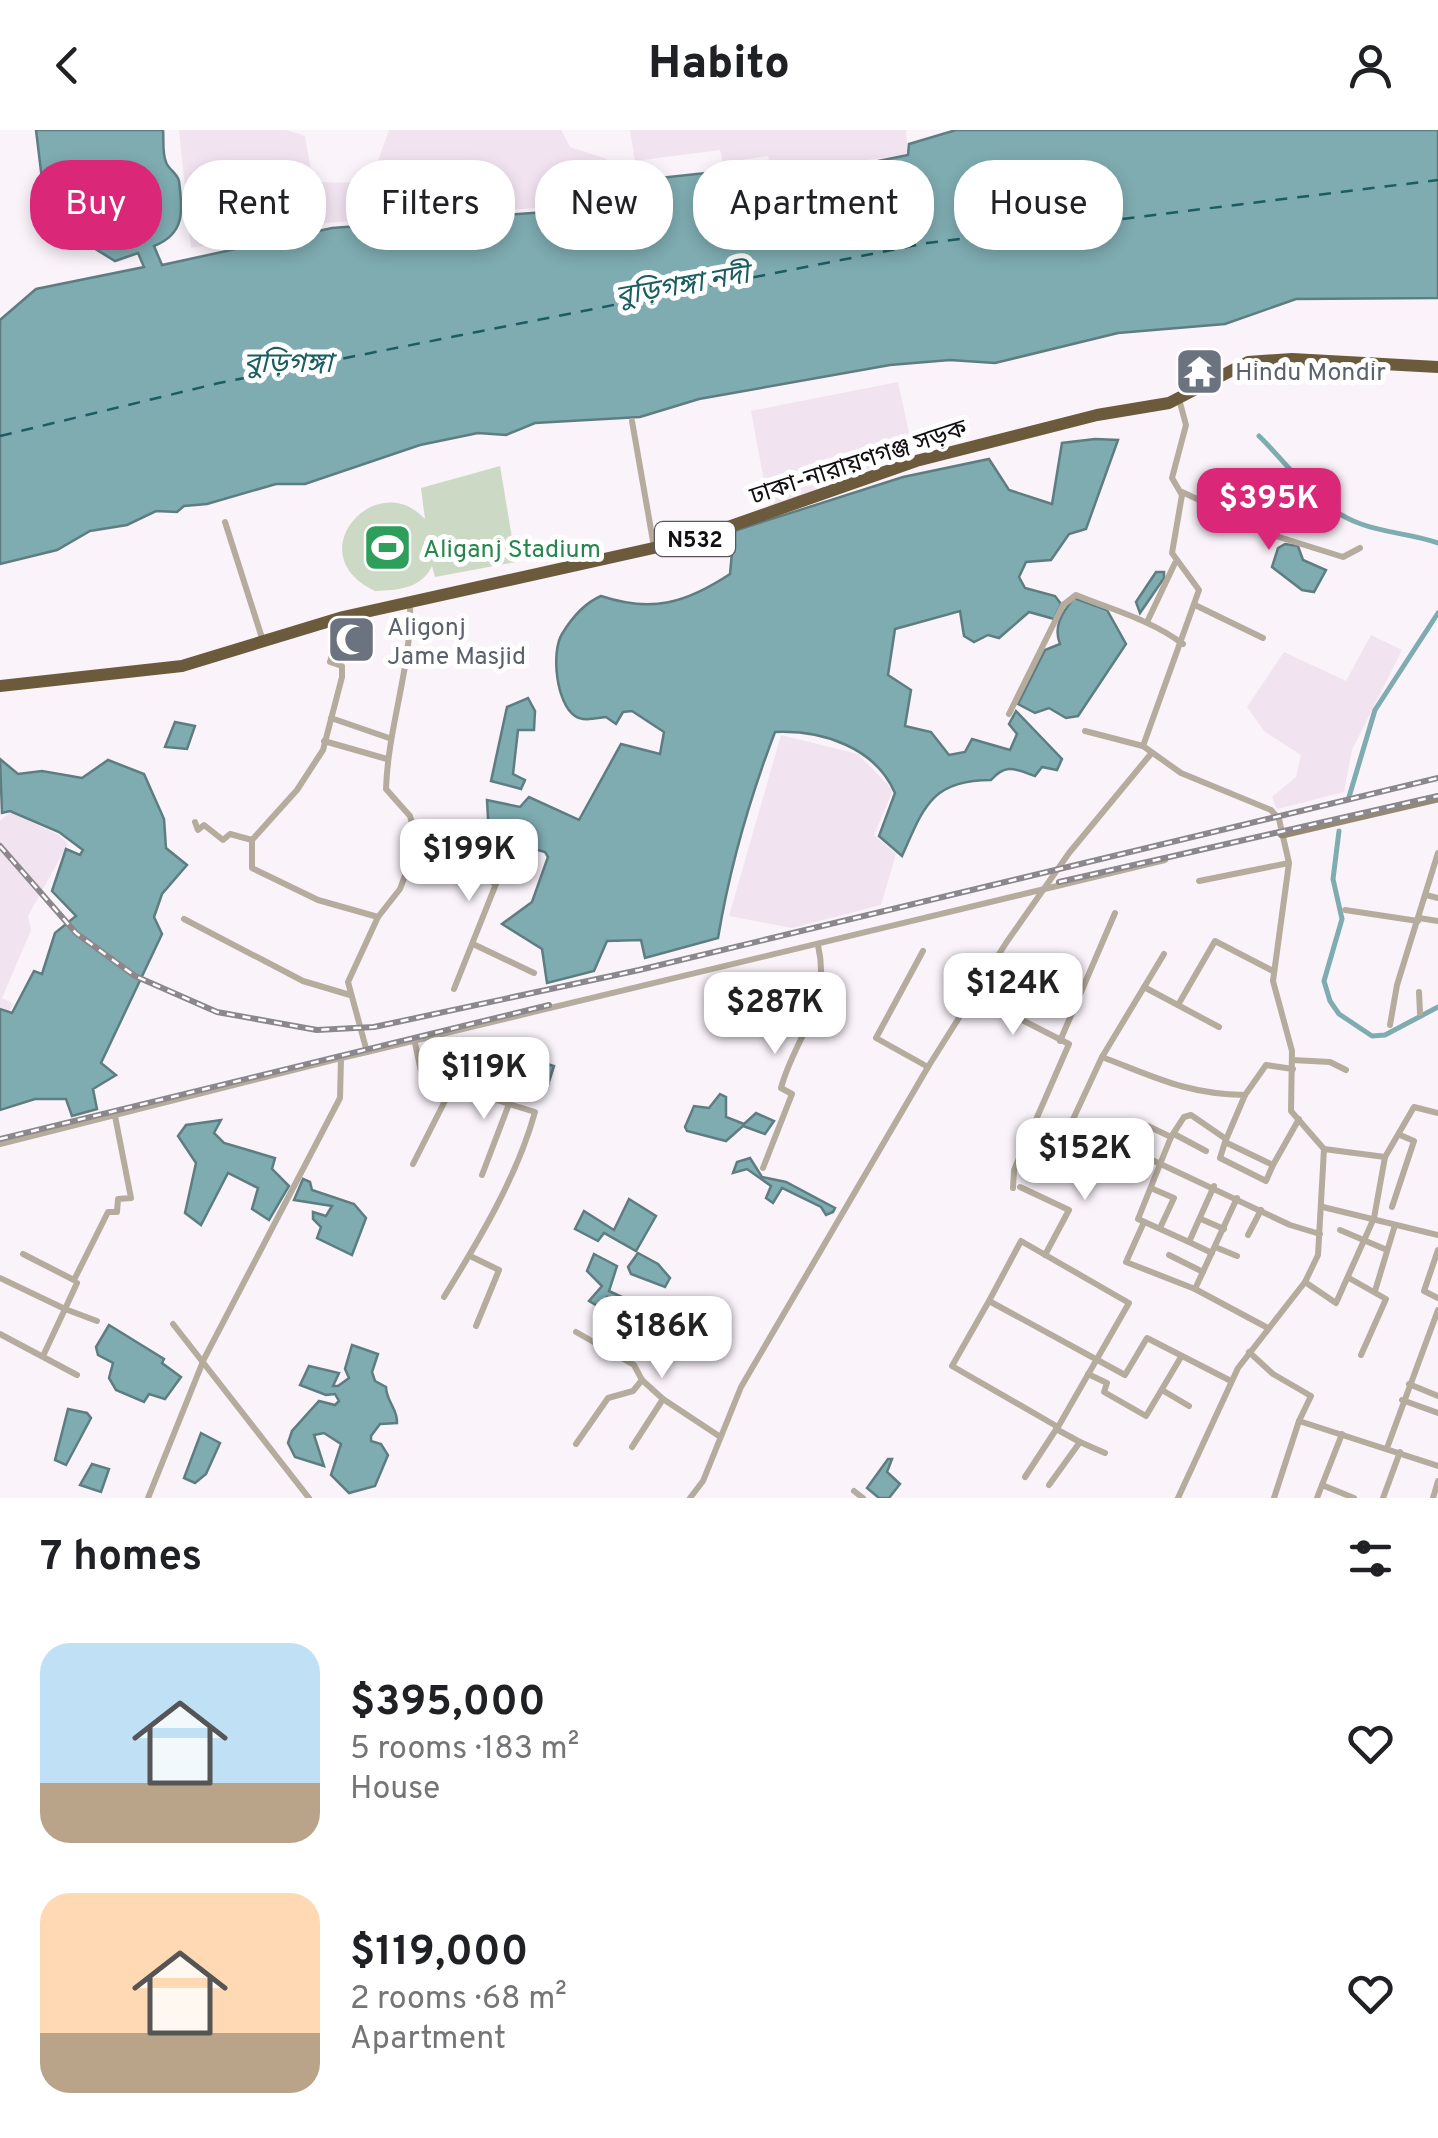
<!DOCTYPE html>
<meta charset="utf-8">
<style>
:root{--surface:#fff;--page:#f6f6f6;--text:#202124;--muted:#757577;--accent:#db2777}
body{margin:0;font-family:Overpass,"Noto Sans Bengali",sans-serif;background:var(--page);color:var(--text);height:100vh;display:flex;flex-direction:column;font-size:38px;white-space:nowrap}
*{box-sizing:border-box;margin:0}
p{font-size:32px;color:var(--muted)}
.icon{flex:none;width:55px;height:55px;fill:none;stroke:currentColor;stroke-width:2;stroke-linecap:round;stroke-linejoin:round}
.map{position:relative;height:1368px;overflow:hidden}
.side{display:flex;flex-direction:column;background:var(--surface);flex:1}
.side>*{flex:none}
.top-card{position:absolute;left:30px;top:30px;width:1380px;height:90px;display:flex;gap:20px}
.price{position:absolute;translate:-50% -85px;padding:0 22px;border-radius:20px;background:#fff;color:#222;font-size:32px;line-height:65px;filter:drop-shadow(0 2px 5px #0008)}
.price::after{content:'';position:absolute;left:50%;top:60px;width:30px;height:22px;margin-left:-15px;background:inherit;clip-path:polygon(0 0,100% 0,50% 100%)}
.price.selected{background:var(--accent);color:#fff}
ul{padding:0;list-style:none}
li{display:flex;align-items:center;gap:30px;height:250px;padding:0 40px}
li span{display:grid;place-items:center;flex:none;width:280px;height:200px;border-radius:30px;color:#555}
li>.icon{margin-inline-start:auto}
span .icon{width:120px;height:120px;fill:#fffc;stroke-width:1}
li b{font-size:42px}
h2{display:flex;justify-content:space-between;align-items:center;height:120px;padding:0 40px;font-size:42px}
.tag{padding:0 35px;border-radius:40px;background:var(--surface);box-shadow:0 5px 15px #0003;font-size:35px;line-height:90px}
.tag.selected{background:var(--accent);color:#fff}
header{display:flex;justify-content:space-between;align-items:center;height:130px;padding:0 40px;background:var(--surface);font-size:45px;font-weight:800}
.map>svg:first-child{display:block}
.built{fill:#f1e3f0}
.green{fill:#cbd9c5}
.water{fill:#7eacb1;stroke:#5e7d81;stroke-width:2.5}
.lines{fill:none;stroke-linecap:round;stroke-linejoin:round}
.canal{stroke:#7eacb1;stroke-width:5}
.ferry{stroke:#1c5d62;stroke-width:2.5;stroke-dasharray:12 10;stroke-linecap:butt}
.street{stroke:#b5ac9e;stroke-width:6}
.secondary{stroke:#968974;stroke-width:9}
.highway{stroke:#6c5a3c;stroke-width:12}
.rail-casing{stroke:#8c878c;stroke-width:6}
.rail{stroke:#fff;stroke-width:2.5;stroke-dasharray:8;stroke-linecap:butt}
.labels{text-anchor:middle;stroke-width:10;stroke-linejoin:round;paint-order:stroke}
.shield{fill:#fff;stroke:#595759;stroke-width:2.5}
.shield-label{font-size:22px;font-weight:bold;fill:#120f12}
.worship-label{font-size:25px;fill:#5b616d;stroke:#fff;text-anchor:start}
.street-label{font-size:25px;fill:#120f12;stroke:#fff}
.leisure-label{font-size:25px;fill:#27864d;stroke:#fff;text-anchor:start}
.water-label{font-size:28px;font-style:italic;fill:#1c5d62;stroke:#fff}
</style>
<header><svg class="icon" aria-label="back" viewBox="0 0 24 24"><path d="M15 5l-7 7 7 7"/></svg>Habito<svg class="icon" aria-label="person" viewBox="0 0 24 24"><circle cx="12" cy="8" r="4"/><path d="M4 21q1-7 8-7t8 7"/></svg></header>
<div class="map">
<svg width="1438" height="1368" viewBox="0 0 1438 1368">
<rect width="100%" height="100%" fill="#faf3fa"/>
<g class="built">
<path d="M179 0H286L305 6 313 52 370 53 389 0H561L570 17 607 29 601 56 550 77 324 93 191 118Z"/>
<path d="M630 0H906L908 24 772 44 768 26 723 33 720 20 635 31Z"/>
<path d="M898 252 913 321 769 378 751 281Z"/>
<path d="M1371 505 1402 520 1352 620 1344 662 1277 679 1272 667 1296 647 1301 625 1264 601 1247 577 1284 522 1346 551Z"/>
<path d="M781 605 858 624 893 660 874 705 896 724 881 775 792 798 729 786Z"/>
<path d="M10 682 59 705 68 714 28 786 31 800 2 868 13 874 9 881 0 878V691Z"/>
</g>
<g class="green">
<path d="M500 336 516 432 435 447 432 436C421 459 398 460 375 461 297 425 376 336 425 389L421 358Z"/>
<path d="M1056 824 1080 835 1068 861 1043 847Z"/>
</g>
<g class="water">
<path d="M36 0H163C164 10 162 23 166 32 168 39 177 43 179 51 183 81 185 104 154 116L162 135 332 98 559 81 641 50 761 37 764 54 908 25 909 14 956 0H1438V168L1296 169 1225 194 1118 203 995 233 950 230 890 235 699 269 640 287 535 293 506 305 478 303 420 315 305 354H276L207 374 184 376 177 382 156 381 127 395 90 401 57 420 0 434V190L36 159 144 137 138 123 115 131 84 112 44 66Z"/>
<path d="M1095 309 1118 310 1086 399 1069 404 1051 430 1026 432 1019 447 1025 458 1055 466 1061 474 1054 489 1029 482 999 508 988 505 974 512 964 506 960 481 895 499 888 545 911 560 905 596 931 602 949 625 965 622 972 609 1010 620 1017 604 1009 594 1016 581 1062 629 1057 640 1042 637 1035 646C1015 639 1006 633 991 650 931 650 924 677 902 726L879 706 895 663C875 617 822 600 775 602 749 670 730 736 718 808L645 828 641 810 607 811 594 841 547 853 542 819 502 794 532 772 548 727 545 722 489 706 487 670 520 677 529 667 579 690 621 614 660 624 664 602 632 581 623 582 616 594 606 587C597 588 583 592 575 586 556 573 551 522 562 504 571 489 585 473 601 466 652 483 686 473 730 444L734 401 903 347 989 329 1009 360 1052 374 1062 313Z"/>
<path d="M1285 414 1298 416 1303 430 1326 440 1314 462 1302 460 1272 437 1278 418Z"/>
<path d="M1156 442H1164V448L1140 483 1136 472Z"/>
<path d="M1074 468 1107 480 1126 514 1078 586 1066 588 1049 578 1035 583 1018 574 1045 520 1060 514C1053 496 1062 483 1074 468Z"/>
<path d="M528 568 535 581 534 600H518L513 644 525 650 521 659 491 651 507 577Z"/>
<path d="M175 592 195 596 187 619 165 617Z"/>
<path d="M0 629 18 644 42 641 82 648 108 630 144 644 164 689 166 718 187 735 162 764 154 787 162 804 101 933 116 945 93 959 97 979 72 986 66 969H35L0 980V879L12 883 34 841 42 844 55 803 76 786 52 761 66 719 80 725 83 720 59 702 10 681 2 683Z"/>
<path d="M525 911 539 922 544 933 554 936 547 958 516 954 510 947 514 912Z"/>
<path d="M720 964 726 967V987L744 994 756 983 774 991 765 1004 743 996 726 1011 687 1001 685 997 694 976 709 978Z"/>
<path d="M221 990 214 1003 224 1013 275 1028 272 1039 289 1056 269 1090 252 1079 258 1058 228 1043 201 1095 185 1083 196 1033 178 1006 186 995Z"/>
<path d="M750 1028 762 1047 786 1052 835 1078 833 1082 826 1085 821 1077 782 1058 773 1073 766 1068 771 1056 747 1039 733 1043 737 1032Z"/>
<path d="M303 1049 310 1052 312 1060 354 1074 366 1088 352 1125 317 1108 321 1097 313 1089V1082L326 1086 332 1076 294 1070Z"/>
<path d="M629 1069 656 1086 636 1121 604 1103 598 1111 575 1099 584 1081 614 1100Z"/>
<path d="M638 1123 658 1134 670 1148 665 1157 631 1144 628 1137Z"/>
<path d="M594 1124 617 1136 609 1161 641 1176 637 1181 607 1167 601 1178 589 1171 602 1156 587 1141Z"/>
<path d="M109 1195 164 1229 162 1233 181 1247 165 1269 149 1264 144 1272 116 1260 109 1248 113 1233 98 1225 96 1217Z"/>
<path d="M352 1215 378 1224 372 1242 375 1251 386 1257C386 1271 398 1279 397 1293L380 1294 371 1306V1311L381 1314 388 1325 375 1356 349 1363 331 1345 341 1314 324 1303 314 1305 324 1336 295 1327 288 1313 292 1301 319 1271 335 1275 339 1271 335 1264 326 1265 300 1255 309 1236 339 1243 333 1256H338L349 1248 345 1239Z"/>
<path d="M68 1279 87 1283 91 1288 66 1335 55 1330Z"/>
<path d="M201 1303 220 1313 206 1344 195 1353 184 1348Z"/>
<path d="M888 1329H892L887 1342 900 1354 889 1368H879L867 1358Z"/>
<path d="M92 1334 109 1339 101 1362 80 1355Z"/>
</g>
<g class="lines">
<g class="canal">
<path d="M1259 306C1290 336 1317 379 1361 394 1385 403 1413 404 1438 413"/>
<path d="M1349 667 1375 580 1438 483"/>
<path d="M1339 701 1333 749 1342 789 1324 851 1330 871 1339 884 1372 906 1385 905 1438 877"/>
</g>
<path class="ferry" d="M0 306 219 253 927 113 1438 50"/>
<g class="street">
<path d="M632 291 654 417"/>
<path d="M1182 362 1279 407 1343 427 1360 418"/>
<path d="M225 392 263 511"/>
<path d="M1195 475 1263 508"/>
<path d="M1148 490 1175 433"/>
<path d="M1009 584 1063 475 1076 465C1113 480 1151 490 1183 514"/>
<path d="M331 588 389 608"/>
<path d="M1085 601 1143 616"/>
<path d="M324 611 387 629"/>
<path d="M195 692 198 700 204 695 223 710 230 704 252 710V738L258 741 318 770 378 787"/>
<path d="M252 710 297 660 323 620 342 547V536L330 532 342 490"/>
<path d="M414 722 460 734 496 754 454 859"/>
<path d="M1199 751 1289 733"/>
<path d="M1426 765 1438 768"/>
<path d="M1345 780 1418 791"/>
<path d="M1419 788 1438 791"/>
<path d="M184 789 303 851 350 865"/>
<path d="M473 814 534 843"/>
<path d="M923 821 876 908 928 937"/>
<path d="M1164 824 1102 927 1061 1015 1087 1027 1099 1005 1290 1095 1320 1104"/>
<path d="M1144 857 1219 897"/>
<path d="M1419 862 1420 883"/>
<path d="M973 865 1069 914 1014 1040 1013 1058"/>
<path d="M1178 875 1215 811 1273 841"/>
<path d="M1390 895 1397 855 1438 723"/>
<path d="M1060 911 1115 783"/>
<path d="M367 922 1165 730"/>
<path d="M1102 927C1155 947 1186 964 1245 965L1266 935 1293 939"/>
<path d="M1292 930 1330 932 1346 940"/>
<path d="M453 955 509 974 482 1045"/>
<path d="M1148 996 1171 1007 1138 1089 1189 1112"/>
<path d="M1176 1005 1206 1021"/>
<path d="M1171 1007 1184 987 1191 985 1226 1009"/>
<path d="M1225 1012 1220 1028 1266 1051 1273 1035 1225 1012 1245 965"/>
<path d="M0 1014 341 928"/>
<path d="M1324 1019 1385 1027 1414 977 1438 983"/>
<path d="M413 1034 453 955 421 941 415 913"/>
<path d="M1273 1035 1299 989"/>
<path d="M1051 1036 1061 1015"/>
<path d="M763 1038 792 964 781 958C795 906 832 876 818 815"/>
<path d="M1020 1057 1069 1080 1045 1125"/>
<path d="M1153 1059 1174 1068 1160 1098"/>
<path d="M1323 1077 1438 1105"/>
<path d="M1392 1077 1414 1011 1400 1005"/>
<path d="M1201 1089 1224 1099"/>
<path d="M1144 1092 1126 1132 1195 1159 1237 1068"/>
<path d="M1340 1100 1387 1120"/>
<path d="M1248 1105 1261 1080"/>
<path d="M1215 1117 1237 1126"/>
<path d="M1438 1120 1424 1161 1438 1168"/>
<path d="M1212 1123 1189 1112 1214 1056"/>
<path d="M23 1124 74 1150 108 1082H117L118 1069 131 1068 115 986"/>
<path d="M1169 1125 1203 1142"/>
<path d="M470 1126 499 1140 476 1196"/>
<path d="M0 1148 65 1179 43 1226"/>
<path d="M1349 1148 1386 1169 1361 1225"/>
<path d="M1305 1152 1336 1173 1374 1088 1385 1027"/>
<path d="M77 1153 65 1179 97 1191"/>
<path d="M1195 1159 1266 1197"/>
<path d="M1375 1161 1395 1095"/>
<path d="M444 1167C479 1110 517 1047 535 982L509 974"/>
<path d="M989 1171 1021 1111 1129 1173 1058 1297 952 1236 989 1171 1125 1245 1147 1208 1231 1251"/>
<path d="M173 1194 309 1368"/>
<path d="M576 1202 634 1235 642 1250"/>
<path d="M0 1204 77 1245"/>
<path d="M1249 1222 1273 1244 1311 1266 1299 1291 1438 1336"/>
<path d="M1088 1244 1107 1253 1104 1262 1146 1286 1181 1227"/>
<path d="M1409 1254 1438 1266"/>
<path d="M1162 1260 1189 1276"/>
<path d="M1402 1270 1438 1283"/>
<path d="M1342 1304 1322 1355 1354 1368"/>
<path d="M1080 1312 1105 1323"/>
<path d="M576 1314 608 1268 633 1261 642 1250 663 1269"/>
<path d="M632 1317 663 1269 719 1306"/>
<path d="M1387 1318 1438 1180"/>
<path d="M1025 1347 1057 1298"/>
<path d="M1049 1355 1080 1312 1056 1299"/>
<path d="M854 1361 863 1368"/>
<path d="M148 1368 204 1229 340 968 341 928 367 922 348 852 378 787 400 759 417 713 410 686 386 659C388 596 412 536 410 474"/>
<path d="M690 1368 703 1351 741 1257 928 937 1006 813 1069 723 1150 625"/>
<path d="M1178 1368 1238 1238 1305 1152 1318 1125 1324 1019 1291 981 1292 921 1273 851 1289 733 1279 689 1271 680 1181 643 1143 616 1199 460 1172 423 1182 365 1172 348 1186 295 1179 269"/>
<path d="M1274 1368 1299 1291"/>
<path d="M1317 1368 1322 1355"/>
<path d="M1383 1368 1400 1322"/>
<path d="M1433 1368 1438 1351"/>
</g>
<path class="secondary" d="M1282 704 1438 668"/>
<path class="highway" d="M0 556 182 536 343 487 694 409 916 331 1097 285 1169 273 1248 232 1292 229 1438 237"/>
<defs>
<g id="rail">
<path d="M0 716 76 803 135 846 217 882 317 900 374 897 639 840 1438 648"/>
<path d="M1059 752 1438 666"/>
<path d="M0 1009 549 875"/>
</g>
</defs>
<use href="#rail" class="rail-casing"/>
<use href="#rail" class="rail"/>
</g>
<defs>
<symbol id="temple-square" viewBox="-11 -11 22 22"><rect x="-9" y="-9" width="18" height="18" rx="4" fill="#6b7280" stroke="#fff"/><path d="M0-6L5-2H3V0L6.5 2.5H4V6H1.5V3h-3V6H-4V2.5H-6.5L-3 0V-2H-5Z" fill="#fff"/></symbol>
<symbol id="stadium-square" viewBox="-11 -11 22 22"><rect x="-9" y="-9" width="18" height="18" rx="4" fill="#2e9e5b" stroke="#fff"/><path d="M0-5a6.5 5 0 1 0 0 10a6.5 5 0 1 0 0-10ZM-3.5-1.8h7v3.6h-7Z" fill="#fff"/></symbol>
<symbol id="mosque-square" viewBox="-11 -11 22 22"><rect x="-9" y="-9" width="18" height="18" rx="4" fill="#6b7280" stroke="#fff"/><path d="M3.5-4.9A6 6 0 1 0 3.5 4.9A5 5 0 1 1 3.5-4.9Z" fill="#fff"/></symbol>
</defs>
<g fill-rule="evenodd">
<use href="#temple-square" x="1172" y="214" width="55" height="55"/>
<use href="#stadium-square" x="360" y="390" width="55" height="55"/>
<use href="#mosque-square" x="324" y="482" width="55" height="55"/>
</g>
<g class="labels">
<rect class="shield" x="655" y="392" width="80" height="34" rx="8"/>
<g class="shield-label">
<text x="695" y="417">N532</text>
</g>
<g class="worship-label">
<text x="1235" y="250">Hindu Mondir</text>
<text x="387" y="505">Aligonj<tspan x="387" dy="29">Jame Masjid</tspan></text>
</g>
<g class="street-label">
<text transform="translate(858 331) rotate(-18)" y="9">ঢাকা-নারায়ণগঞ্জ সড়ক</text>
</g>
<g class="leisure-label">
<text x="423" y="427">Aliganj Stadium</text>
</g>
<g class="water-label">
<text transform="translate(682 154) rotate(-10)" y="10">বুড়িগঙ্গা নদী</text>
<text x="288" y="242">বুড়িগঙ্গা</text>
</g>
</g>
</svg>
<b class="price selected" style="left:1269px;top:423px">$395K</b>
<b class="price" style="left:469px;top:774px">$199K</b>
<b class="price" style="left:1013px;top:908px">$124K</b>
<b class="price" style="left:775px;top:927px">$287K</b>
<b class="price" style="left:484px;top:992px">$119K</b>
<b class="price" style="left:1085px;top:1073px">$152K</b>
<b class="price" style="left:662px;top:1251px">$186K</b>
<div class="top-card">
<a class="tag selected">Buy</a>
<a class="tag">Rent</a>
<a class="tag">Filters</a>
<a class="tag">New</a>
<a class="tag">Apartment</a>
<a class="tag">House</a>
</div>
</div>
<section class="side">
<h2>7 homes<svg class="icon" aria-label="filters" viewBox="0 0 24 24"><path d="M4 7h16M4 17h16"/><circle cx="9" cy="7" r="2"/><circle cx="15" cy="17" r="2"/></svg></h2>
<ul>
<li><span style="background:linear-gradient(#bfe0f5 70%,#b9a48a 0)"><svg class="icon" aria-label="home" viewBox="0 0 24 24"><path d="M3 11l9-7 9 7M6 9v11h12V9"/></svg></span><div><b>$395,000</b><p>5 rooms · 183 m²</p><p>House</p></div><svg class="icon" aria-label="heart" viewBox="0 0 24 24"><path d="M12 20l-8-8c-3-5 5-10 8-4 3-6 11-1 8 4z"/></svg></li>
<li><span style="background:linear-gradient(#ffd9b3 70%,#b9a48a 0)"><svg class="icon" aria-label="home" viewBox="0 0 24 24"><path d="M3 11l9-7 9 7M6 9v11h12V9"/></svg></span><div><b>$119,000</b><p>2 rooms · 68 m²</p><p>Apartment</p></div><svg class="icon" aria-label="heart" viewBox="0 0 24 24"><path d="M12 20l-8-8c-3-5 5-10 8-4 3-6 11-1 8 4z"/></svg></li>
</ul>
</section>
